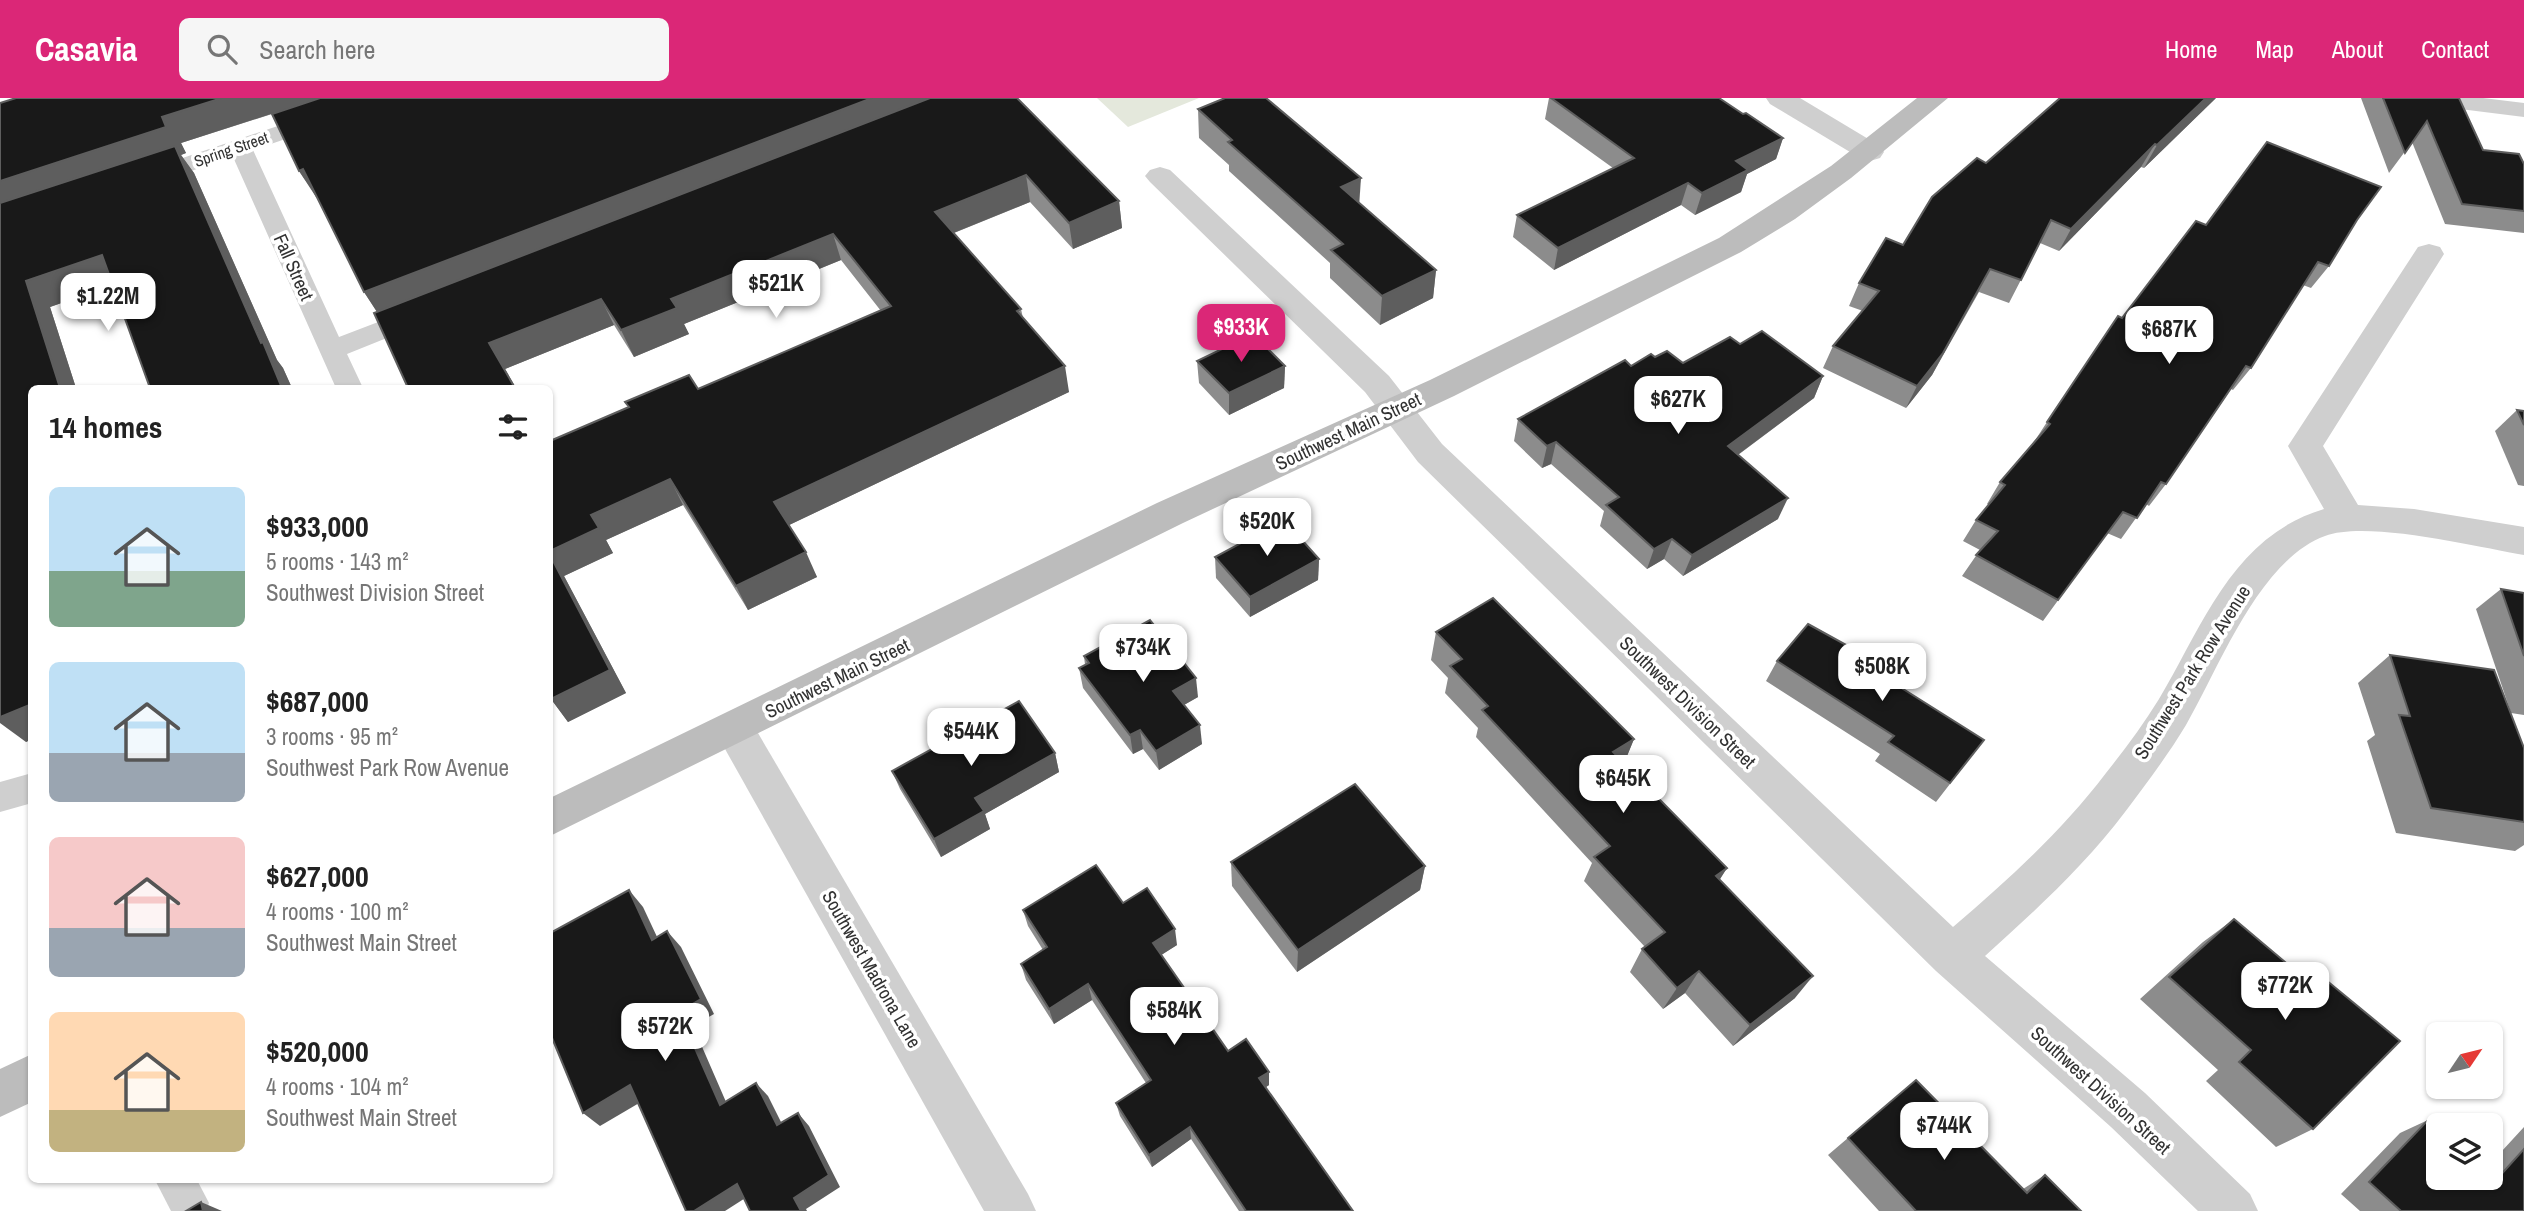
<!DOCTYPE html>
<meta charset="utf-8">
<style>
:root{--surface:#fff;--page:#f6f6f6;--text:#222;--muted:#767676;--accent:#db2777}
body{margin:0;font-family:"Archivo Narrow",sans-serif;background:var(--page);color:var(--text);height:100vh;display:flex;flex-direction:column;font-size:26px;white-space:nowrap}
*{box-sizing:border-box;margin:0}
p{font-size:23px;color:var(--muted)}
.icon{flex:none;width:38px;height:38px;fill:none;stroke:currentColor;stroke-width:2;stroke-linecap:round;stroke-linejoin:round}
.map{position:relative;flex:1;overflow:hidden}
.sheet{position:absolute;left:28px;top:287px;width:525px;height:798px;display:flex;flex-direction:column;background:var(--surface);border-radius:10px;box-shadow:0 2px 5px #0004}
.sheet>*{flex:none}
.needle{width:46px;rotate:55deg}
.controls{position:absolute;left:2426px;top:924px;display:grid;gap:14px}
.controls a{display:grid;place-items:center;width:77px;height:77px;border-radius:10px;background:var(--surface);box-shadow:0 2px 5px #0004;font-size:35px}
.price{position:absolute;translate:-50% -60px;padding:0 16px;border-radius:14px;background:#fff;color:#222;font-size:23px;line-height:46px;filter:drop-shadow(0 2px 4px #0008)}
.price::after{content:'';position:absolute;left:50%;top:42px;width:21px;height:16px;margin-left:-10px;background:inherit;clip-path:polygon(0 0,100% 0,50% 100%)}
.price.on{background:var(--accent);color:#fff}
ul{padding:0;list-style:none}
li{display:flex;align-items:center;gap:21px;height:175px;padding:0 21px}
li span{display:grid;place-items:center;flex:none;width:196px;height:140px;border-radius:10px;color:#555}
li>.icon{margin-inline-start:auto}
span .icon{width:84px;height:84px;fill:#fffc;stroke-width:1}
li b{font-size:30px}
h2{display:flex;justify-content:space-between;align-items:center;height:84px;padding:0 21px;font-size:30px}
header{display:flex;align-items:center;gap:42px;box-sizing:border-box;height:98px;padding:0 35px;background:var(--accent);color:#fff}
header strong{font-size:33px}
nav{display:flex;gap:38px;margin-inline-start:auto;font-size:24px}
.search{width:490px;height:63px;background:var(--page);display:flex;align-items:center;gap:18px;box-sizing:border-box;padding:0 24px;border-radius:10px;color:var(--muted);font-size:26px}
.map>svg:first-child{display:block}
.green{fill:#e4e8dc}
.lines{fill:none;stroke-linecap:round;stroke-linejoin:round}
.lane{fill:#cfcfcf;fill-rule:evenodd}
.street{fill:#cfcfcf;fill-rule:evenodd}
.secondary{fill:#bcbcbc;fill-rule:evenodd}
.wall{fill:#8c8c8c}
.shaded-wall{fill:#5e5e5e}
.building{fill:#191919;stroke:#5e5e5e;stroke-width:2}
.labels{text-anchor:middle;stroke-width:7;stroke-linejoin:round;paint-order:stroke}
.far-street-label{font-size:16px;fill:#323232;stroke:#fff}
.street-label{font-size:19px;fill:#323232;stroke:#fff}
</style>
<header>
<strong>Casavia</strong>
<div class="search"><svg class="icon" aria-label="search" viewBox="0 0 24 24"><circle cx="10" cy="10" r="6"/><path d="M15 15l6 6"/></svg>Search here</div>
<nav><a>Home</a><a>Map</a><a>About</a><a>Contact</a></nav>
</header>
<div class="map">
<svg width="2524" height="1113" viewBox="0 0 2524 1113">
<rect width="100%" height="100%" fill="#fff"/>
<path class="green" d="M1097 0H1199L1128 29Z"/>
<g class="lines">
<g class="lane">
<path d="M361 0H394L391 5 253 52 339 239 420 208 429 211 433 217 429 223 347 256 363 290H336L233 59 149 87 141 84 137 79 141 74Z"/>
<path d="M2443 0H2483L2524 5V19L2452 10 2444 8 2441 3Z"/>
<path d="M32 675V705L0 714V684Z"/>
<path d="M155 1082H197L209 1105 206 1113H171Z"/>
</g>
<g class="street">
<path d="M1766 0H1800L1880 48 1884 54 1880 60 1870 63 1860 60 1770 6Z"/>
<path d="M1160 69 1170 72 1389 278 1442 346 1953 829C2009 781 2061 734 2106 675 2125 651 2143 627 2159 601 2203 527 2233 438 2324 411L2288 348 2418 149 2429 146 2440 149 2444 156 2323 348 2358 407 2414 411 2524 429V457C2477 449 2367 422 2325 438 2259 462 2219 570 2186 627 2168 657 2146 686 2125 714 2084 768 2035 813 1985 858L2145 995 2250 1096 2258 1113H2198L2111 1029 1936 873 1418 364 1365 294 1150 84 1145 78 1150 72Z"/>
<path d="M734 613 748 618 1028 1096 1036 1113H984L720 642 714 630 720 618Z"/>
</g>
<g class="secondary">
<path d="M1917 0H1948L1851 80 1795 121 1741 154 1454 298 1183 425 550 738V700L1157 405 1430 282 1719 140 1831 68Z"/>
<path d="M32 956V1004L0 1019V971Z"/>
</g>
</g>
<g class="wall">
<path d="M1017 0 1119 103 1122 130 1073 151 1030 104 954 135 1021 211 1023 220 1069 294 789 427 817 479 748 512 683 407 606 442 613 455 564 478 626 595 568 624 551 601 550 343 698 291 881 213 841 162 684 226 689 236 634 259 614 227 505 271 377 214 364 194 317 99 299 73 272 16 181 45 186 55 181 57 194 75 277 262 283 270 292 290H150L113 187 50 209 76 290H32V641L26 644 0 5Z"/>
<path d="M1549 0H1719L1743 16 1783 40 1776 61 1747 76 1741 94 1695 117 1681 107 1554 172 1513 139 1517 117 1613 70 1545 21Z"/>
<path d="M2216 0 2144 70 2141 69 2059 153 2040 145 2009 205 1979 194 1932 277 1906 310 1823 270 1833 248 1863 213 1849 208 1859 185 1903 147 1986 65Z"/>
<path d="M2361 0H2459L2483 52 2524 66V135L2445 126 2412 44 2389 75Z"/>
<path d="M1198 11 1359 105 1436 172 1433 200 1380 227 1330 180V165L1229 73V67L1199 40Z"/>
<path d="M2357 122 2329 168 2311 190 2303 187 2251 270 2233 292 2231 291 2166 386 2149 408 2146 406 2121 441 2107 435 2043 523 1962 478 1980 452 1963 443 1976 422 1989 407 1987 406 2000 384 2034 344 2047 324 2122 220 2206 127Z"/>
<path d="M1740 246 1823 278 1814 300 1738 357 1778 421 1683 478 1664 461 1647 471 1600 428 1604 413 1551 366 1542 370 1514 343 1518 321 1631 268 1655 259 1683 265Z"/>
<path d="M1197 263 1285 268 1284 290 1229 317 1199 285Z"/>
<path d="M2517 312 2524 313V388L2518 387 2495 333Z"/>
<path d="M1215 459 1319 461 1318 482 1250 519 1216 480Z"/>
<path d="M2501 491 2524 495V617L2511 615 2476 511Z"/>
<path d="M1436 534 1634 641 1624 665 1727 770 1719 782 1795 900 1733 948 1685 895 1663 911 1630 874 1642 851 1645 849 1584 783 1592 765 1476 639 1478 630 1445 595 1448 580 1431 562Z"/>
<path d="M1859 554 1855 560 1984 642 1936 704 1875 663 1880 656 1766 583 1777 563Z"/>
<path d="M2390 557 2524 650V747L2515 753 2396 735 2367 643 2375 637 2358 585Z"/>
<path d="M1084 558 1198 599 1184 607 1202 646 1159 672 1143 651 1133 656 1083 590 1079 570 1085 567Z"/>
<path d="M1055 655 1059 674 985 716 990 731 941 759 900 691 892 673Z"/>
<path d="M1231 764 1425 768 1420 792 1297 874 1232 788Z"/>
<path d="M1123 805 1177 847 1161 857 1228 953 1269 974V987L1266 989 1353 1113H1239L1191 1041 1152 1069 1120 1018 1116 1005 1146 985 1092 902 1054 926 1026 882 1021 866 1043 852 1028 828 1023 812Z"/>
<path d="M2234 821 2315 889 2326 882 2313 1031 2276 1049 2206 983 2218 972 2140 901 2203 844Z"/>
<path d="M1916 982 2023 1091 2045 1077 2081 1113H1879L1828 1057Z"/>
<path d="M2428 1022 2490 1080V1066L2524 1029V1113H2360L2341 1096 2400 1035Z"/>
</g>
<g class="shaded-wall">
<path d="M222 0H352L274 15 181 45 186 55 181 57 194 75 277 262 283 270 292 290H282L179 58 0 117V83L162 19Z"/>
<path d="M872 0H947L381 220 364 194Z"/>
<path d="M2206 0H2216L2144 70 2157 47Z"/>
<path d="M1783 40 1776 61 1747 76 1741 94 1695 117 1702 95 1736 63Z"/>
<path d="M2155 46 2141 69 2059 153 2071 131Z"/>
<path d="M303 71 320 98 316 99 299 73Z"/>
<path d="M1026 77 1030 104 941 140 935 114Z"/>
<path d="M1361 80 1359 109 1341 89Z"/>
<path d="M1688 85 1681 107 1554 172 1558 150Z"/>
<path d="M1119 103 1122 130 1073 151 1069 125Z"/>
<path d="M833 136 841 162 684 226 689 236 634 259 621 232 671 201Z"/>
<path d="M102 157 124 183 50 209 76 290H60L26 183Z"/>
<path d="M1990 171 1932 277 1906 310 1917 288Z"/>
<path d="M1436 172 1433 200 1380 227 1382 198Z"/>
<path d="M601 201 614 227 505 271 516 290H515L489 245Z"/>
<path d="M1065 268 1069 294 785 429 774 404Z"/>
<path d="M1285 268 1284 290 1229 317V295Z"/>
<path d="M1823 278 1814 300 1720 370 1728 348Z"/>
<path d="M1556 344 1551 366 1542 370 1547 348Z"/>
<path d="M670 381 683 407 606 442 613 455 564 478 626 595 568 624 551 601 550 453 591 417Z"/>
<path d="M1788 400 1778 421 1683 478 1692 457Z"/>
<path d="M1672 441 1664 461 1647 471 1654 451Z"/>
<path d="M806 454 817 479 748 512 736 488Z"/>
<path d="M1319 461 1318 482 1250 519V499Z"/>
<path d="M1196 580 1198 599 1175 612 1173 593Z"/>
<path d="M32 606V641L26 644 0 625V619Z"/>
<path d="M1200 627 1202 646 1159 672 1156 653Z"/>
<path d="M1140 632 1143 651 1133 656 1130 637Z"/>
<path d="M1634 641 1623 668 1613 654Z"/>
<path d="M1055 655 1059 674 985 716 990 731 941 759 934 741 975 700Z"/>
<path d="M1425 768 1420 792 1297 874 1298 852Z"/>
<path d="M1727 770 1712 794 1716 778Z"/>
<path d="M629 792 643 809 666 858 652 842Z"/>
<path d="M1175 831 1177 847 1155 861 1153 845Z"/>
<path d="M667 833 681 849 714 916 693 928 733 1020 720 1007 679 914Z"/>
<path d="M1699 873 1685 895 1663 911 1677 890Z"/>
<path d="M1813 878 1795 900 1733 948 1750 927Z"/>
<path d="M1088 886 1092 902 1054 926 1049 911Z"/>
<path d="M1269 974V987L1259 994V980Z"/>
<path d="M756 985 768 998 789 1040 777 1027Z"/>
<path d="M630 987 646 1001 600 1028 583 1015Z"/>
<path d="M798 1015 809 1028 840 1089 806 1111 807 1113H801L794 1100Z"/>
<path d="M1190 1029 1191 1041 1152 1069 1149 1057Z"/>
<path d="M737 1086 750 1097 725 1113H694Z"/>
<path d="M201 1104 222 1113H203Z"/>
</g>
<g class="building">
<path d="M16 0H222L162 19 166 29 0 83V5Z"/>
<path d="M320 0H872L364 194 303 71 299 73 272 16Z"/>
<path d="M930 0H1017L1119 103 1069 125 1026 77 935 114 1021 211 1017 213 1065 268 774 404 806 454 736 488 670 381 591 417 599 430 550 453V343L629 309 625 304 689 277 698 291 891 208 833 136 671 201 677 210 621 232 601 201 489 245 515 290H408L374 215Z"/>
<path d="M1225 0H1266L1361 80 1341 89 1436 172 1382 198 1331 152 1343 146 1228 44 1232 42 1198 11Z"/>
<path d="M1551 0H1719L1743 16 1746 15 1783 40 1736 63 1748 72 1702 95 1688 85 1558 150 1517 117 1634 60Z"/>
<path d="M2060 0H2206L2157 47 2155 46 2071 131 2051 122 2021 182 1990 171 1943 255 1917 288 1833 248 1879 193 1859 185 1886 140 1903 147 1932 99 1977 60 1986 65Z"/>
<path d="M2383 0H2459L2483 52 2519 56 2524 66V113L2462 106 2427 23 2405 55Z"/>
<path d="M2267 44 2381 89 2357 122 2329 168 2318 164 2251 270 2246 268 2166 386 2161 384 2137 420 2123 414 2058 502 1976 457 1998 433 1976 422 2005 387 2000 384 2050 326 2047 324 2118 218 2122 220 2196 123 2206 127Z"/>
<path d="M175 48 261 245 263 244 282 290H150L102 157 26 183 60 290H32V606L0 619V105Z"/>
<path d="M1762 233 1823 278 1728 348 1788 400 1692 457 1672 441 1654 451 1606 407 1619 399 1556 344 1547 348 1518 321 1625 262 1631 268 1651 256 1655 259 1667 253 1683 265 1730 239 1740 246Z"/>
<path d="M1253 236 1285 268 1229 295 1197 263Z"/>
<path d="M2517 312 2524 313V327Z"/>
<path d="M1284 422 1319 461 1250 499 1215 459Z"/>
<path d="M550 457 610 572 551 601 550 598Z"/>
<path d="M2501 491 2524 495V558Z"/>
<path d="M1493 500 1634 641 1613 654 1727 770 1716 778 1813 878 1750 927 1699 873 1677 890 1642 851 1665 834 1594 759 1610 748 1482 612 1488 608 1450 568 1462 561 1436 534Z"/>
<path d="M1150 522 1196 580 1173 593 1200 627 1156 653 1140 632 1130 637 1079 570 1089 565 1084 558Z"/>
<path d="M1808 526 1859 554 1854 560 1984 642 1950 685 1888 644 1894 638 1777 563Z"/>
<path d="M2390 557 2494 572 2524 650V724L2431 710 2399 617 2410 618Z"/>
<path d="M1019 603 1055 655 975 700 984 713 934 741 892 673Z"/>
<path d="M1355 686 1425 768 1298 852 1231 764Z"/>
<path d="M1096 767 1123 805 1147 790 1175 831 1153 845 1228 953 1246 941 1269 974 1259 980 1353 1113H1246L1190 1029 1149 1057 1116 1005 1151 982 1088 886 1049 911 1021 866 1047 849 1023 812Z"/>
<path d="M629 792 652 842 667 833 701 901 679 914 720 1007 756 985 777 1027 798 1015 829 1077 794 1100 801 1113H750L737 1086 694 1113H686L630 987 583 1015 550 935V835Z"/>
<path d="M2234 821 2317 891 2326 882 2400 943 2313 1031 2239 964 2251 952 2169 879Z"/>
<path d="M1916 982 2027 1095 2045 1077 2081 1113H1916L1848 1040Z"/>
<path d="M2428 1022 2438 1030V1080H2490V1075L2497 1081 2524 1051V1113H2401L2369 1084Z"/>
<path d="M201 1104 203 1113H186Z"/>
</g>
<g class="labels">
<g class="far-street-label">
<text transform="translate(231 51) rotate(-19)" y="6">Spring Street</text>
</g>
<g class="street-label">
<text transform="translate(294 169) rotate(66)" y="7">Fall Street</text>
<text transform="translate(1348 333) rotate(-25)" y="7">Southwest Main Street</text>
<text transform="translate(2192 574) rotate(-58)" y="7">Southwest Park Row Avenue</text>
<text transform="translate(837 580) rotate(-26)" y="7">Southwest Main Street</text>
<text transform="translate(1688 604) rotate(44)" y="7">Southwest Division Street</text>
<text transform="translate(872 871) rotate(60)" y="7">Southwest Madrona Lane</text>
<text transform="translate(2101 992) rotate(42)" y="7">Southwest Division Street</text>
</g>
</g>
</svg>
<div class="controls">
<a><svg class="needle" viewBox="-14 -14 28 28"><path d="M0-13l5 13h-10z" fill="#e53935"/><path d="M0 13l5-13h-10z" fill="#767676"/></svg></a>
<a><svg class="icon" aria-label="layers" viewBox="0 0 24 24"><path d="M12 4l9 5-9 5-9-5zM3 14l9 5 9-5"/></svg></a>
</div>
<b class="price" style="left:776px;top:222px">$521K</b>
<b class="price" style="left:108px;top:235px">$1.22M</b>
<b class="price on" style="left:1241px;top:266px">$933K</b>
<b class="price" style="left:2169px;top:268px">$687K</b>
<b class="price" style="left:1678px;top:338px">$627K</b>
<b class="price" style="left:1267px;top:460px">$520K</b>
<b class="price" style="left:1143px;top:586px">$734K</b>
<b class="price" style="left:1882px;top:605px">$508K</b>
<b class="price" style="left:971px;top:670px">$544K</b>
<b class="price" style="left:1623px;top:717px">$645K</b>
<b class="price" style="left:2285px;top:924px">$772K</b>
<b class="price" style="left:1174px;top:949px">$584K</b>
<b class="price" style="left:665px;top:965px">$572K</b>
<b class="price" style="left:1944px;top:1064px">$744K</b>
<section class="sheet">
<h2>14 homes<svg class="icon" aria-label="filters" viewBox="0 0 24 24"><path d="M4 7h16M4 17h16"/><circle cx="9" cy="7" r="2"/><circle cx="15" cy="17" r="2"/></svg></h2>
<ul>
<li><span style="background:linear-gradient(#bfe0f5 60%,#7fa58c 0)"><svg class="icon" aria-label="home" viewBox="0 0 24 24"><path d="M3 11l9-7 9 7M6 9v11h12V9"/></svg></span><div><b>$933,000</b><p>5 rooms · 143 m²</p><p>Southwest Division Street</p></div></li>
<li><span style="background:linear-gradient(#bfe0f5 65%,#9aa5b1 0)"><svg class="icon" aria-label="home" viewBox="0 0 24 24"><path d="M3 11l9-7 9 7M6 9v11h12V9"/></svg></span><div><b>$687,000</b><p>3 rooms · 95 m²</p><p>Southwest Park Row Avenue</p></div></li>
<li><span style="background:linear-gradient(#f6c9c9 65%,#9aa5b1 0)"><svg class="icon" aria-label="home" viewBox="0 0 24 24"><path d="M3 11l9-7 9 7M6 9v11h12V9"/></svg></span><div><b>$627,000</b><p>4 rooms · 100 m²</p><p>Southwest Main Street</p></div></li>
<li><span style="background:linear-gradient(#ffd9b3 70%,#c2b280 0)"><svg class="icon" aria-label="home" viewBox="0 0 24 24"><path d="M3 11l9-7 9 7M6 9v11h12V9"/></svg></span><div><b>$520,000</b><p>4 rooms · 104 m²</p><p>Southwest Main Street</p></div></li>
</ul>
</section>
</div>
